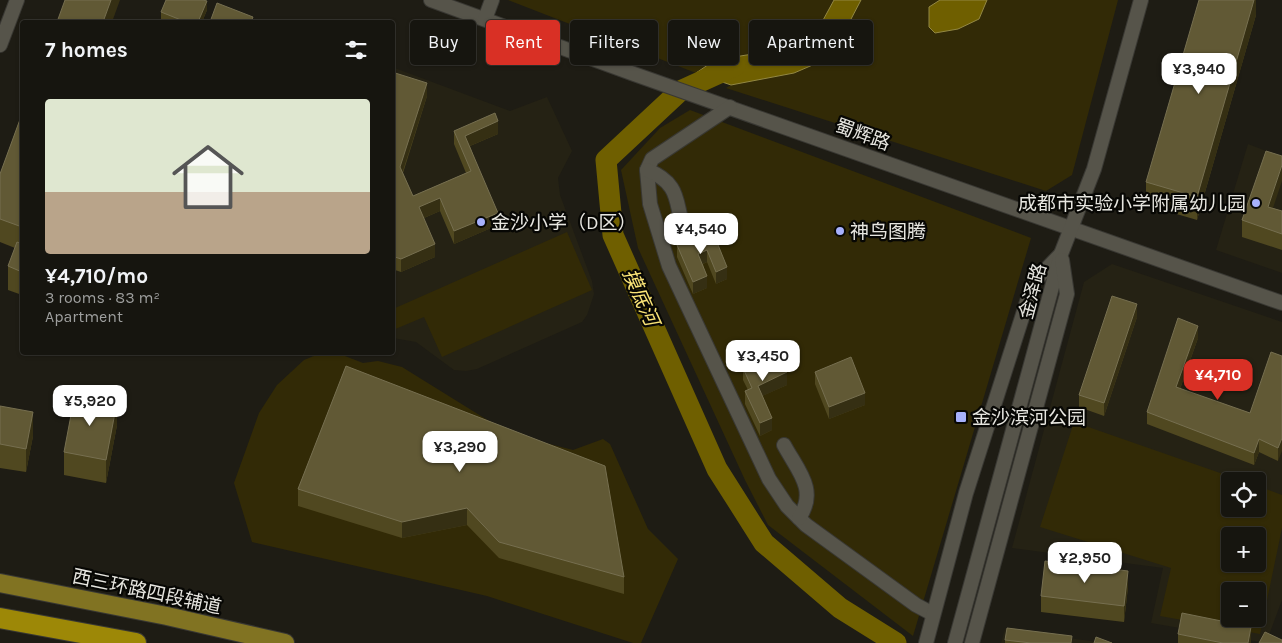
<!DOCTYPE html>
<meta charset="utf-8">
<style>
:root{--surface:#16150f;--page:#1f1e18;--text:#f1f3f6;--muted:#9e9f9e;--line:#35342f;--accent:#d93025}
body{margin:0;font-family:Karla,"Noto Sans SC",sans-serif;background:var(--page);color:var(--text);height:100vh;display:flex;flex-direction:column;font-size:19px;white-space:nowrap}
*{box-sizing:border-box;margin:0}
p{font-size:16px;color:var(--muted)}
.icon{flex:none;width:28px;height:28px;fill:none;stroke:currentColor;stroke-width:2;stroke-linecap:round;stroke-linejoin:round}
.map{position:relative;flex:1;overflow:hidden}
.details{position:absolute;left:20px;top:20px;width:375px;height:335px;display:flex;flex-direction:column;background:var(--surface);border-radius:5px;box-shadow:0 1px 4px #0004,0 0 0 1px var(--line)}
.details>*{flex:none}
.guide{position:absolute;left:410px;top:20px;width:475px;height:45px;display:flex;gap:10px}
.fabs{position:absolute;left:1221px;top:472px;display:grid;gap:10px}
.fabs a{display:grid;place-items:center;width:45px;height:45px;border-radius:5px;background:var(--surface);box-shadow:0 1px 4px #0004,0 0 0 1px var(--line);font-size:25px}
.price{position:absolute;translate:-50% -42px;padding:0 11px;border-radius:10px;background:#fff;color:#222;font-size:16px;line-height:32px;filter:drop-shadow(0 1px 2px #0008)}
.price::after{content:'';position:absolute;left:50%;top:30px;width:15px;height:11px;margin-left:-8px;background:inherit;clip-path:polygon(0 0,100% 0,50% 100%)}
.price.current{background:var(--accent);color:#fff}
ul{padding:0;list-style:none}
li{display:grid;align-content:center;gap:10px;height:265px;padding:0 25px}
li span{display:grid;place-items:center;height:155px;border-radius:5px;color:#555}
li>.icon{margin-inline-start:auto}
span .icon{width:90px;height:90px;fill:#fffc;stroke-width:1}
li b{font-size:21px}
h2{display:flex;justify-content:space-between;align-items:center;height:60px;padding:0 25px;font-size:21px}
.chip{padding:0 18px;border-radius:5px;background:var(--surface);box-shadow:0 1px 4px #0004,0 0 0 1px var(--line);font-size:18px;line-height:45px}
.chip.current{background:var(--accent);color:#fff}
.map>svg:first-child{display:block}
.built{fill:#252214;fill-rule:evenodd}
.green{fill:#322a06;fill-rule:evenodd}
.water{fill:#6f5f00;stroke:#938843}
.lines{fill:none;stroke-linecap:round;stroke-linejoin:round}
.river{stroke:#6f5f00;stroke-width:21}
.minor-casing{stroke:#393833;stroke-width:16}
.major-casing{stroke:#393833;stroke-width:20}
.highway-casing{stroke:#393833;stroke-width:22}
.minor{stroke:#56544a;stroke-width:14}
.major{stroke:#817322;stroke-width:18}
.highway{stroke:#9d8807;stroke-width:20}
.wall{fill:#504820}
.shaded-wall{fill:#352f13}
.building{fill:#615935;stroke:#766f50}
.poi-dot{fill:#a7b1fc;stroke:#070704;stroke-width:2}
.labels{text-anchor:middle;stroke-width:4.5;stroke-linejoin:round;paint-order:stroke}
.street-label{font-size:19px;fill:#e7e6e0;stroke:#070704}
.poi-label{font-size:19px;fill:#e7e6e0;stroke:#070704;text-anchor:start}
.water-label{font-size:20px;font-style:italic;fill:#fae477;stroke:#070704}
</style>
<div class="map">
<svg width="1282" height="643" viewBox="0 0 1282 643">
<rect width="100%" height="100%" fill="#1e1c14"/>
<g class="built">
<path d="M392 67 510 111 547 97 572 151 558 178 560 195 592 281 594 294 587 315 582 322 477 369 466 371 454 370 416 342 393 338Z"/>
<path d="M1248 144 1282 157V273L1216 250Z"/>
<path d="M1112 264 1282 322V600L1266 643 1151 623 1163 568 1012 548 1084 282ZM1230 481H1258V509H1230ZM1230 536H1258V564H1230ZM1230 591H1258V619H1230Z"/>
<path d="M1005 629 1104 643H1001Z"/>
</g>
<g class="green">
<path d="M508 0H834L822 22 810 34 791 48 715 60 696 73Z"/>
<path d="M861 0H1118L1072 175 1046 191 726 88 731 85 794 73 840 40Z"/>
<path d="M690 110 1031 238 913 636 768 525 745 480 638 248 621 170 660 128Z"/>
<path d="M567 232 592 290 442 357 424 317 393 330V309Z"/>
<path d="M321 353 345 356 363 363 378 361 402 367 489 421 526 438 573 450 603 439 610 444 648 529 678 559 641 643H633L487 596 252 542 234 483 259 413 277 385 304 360Z"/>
<path d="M1074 422 1243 481H1230V509H1258V486L1282 495V528L1260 634 1160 616 1171 568 1040 527ZM1230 536H1258V564H1230ZM1230 591H1258V619H1230Z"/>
</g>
<g class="water">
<path d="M834 0H861L840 40 815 64 794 73 731 85 696 73 715 60 791 48 810 34 822 22Z"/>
<path d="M940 0H987L979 19 958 29 935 33 929 27V7Z"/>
</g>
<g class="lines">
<path class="river" d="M735 66 680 91 606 160 613 235 717 469 764 543 840 608 896 643"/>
<defs>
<g id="minor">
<path d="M431 0 634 74 1282 303"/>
<path d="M485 19 492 0"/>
<path d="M0 45 17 0"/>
<path d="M730 107 652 159 647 170 650 204 669 266 769 479 787 506 806 525 916 605 933 614"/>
<path d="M647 170C690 187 669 214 692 238"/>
<path d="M784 445C798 471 818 490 799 518"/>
<path d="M926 643 966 493 1033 283 1060 255"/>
<path d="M955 643 1061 254 1094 169 1141 0"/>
<path d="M972 643 1067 294 1062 260"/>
</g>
<path id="major" d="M0 583 167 616 285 643"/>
<path id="highway" d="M0 618 136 643"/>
</defs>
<use href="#minor" class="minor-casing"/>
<use href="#major" class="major-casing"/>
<use href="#highway" class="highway-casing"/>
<use href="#minor" class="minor"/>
<use href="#major" class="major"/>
<use href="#highway" class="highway"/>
</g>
<g class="wall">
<path d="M1256 0V15L1197 220 1146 205V182Z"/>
<path d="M207 10 202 22H165L161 21V12Z"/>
<path d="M392 72 427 96 403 173 413 196 466 173 454 144V131L498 134 470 146 498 225 454 244 440 211 424 218 435 257 401 272 392 269Z"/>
<path d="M22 114V295L8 290V266L15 248 0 242V174Z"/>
<path d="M1273 208 1282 211V250L1242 237V220Z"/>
<path d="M712 230 727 279 716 284 707 262 703 264 707 288 693 294 677 257V245Z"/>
<path d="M1137 317 1104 416 1079 407V395Z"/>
<path d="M1198 338 1180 389 1250 413 1282 356 1278 461 1259 452 1254 465 1147 424V412Z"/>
<path d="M346 366 624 577V594L499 558 467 525 402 538 298 506V489Z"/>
<path d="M743 368 787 385 762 396 772 430 760 436 745 404V391L748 390 743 380Z"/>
<path d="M815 372 865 405 829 419 815 384Z"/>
<path d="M0 406 33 436 26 472 0 468Z"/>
<path d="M117 425 106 483 64 475V452Z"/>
<path d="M1128 587 1124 622 1041 612V596Z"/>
<path d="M1178 634 1251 643H1178Z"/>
<path d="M1005 640 1072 643H1005Z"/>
</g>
<g class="shaded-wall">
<path d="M111 0H120L112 22H103Z"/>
<path d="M1254 0H1256V15L1197 220V197Z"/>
<path d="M207 1V10L202 22H198Z"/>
<path d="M427 83V96L400 180V167Z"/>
<path d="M498 121V134L465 148V136Z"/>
<path d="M1282 165V181L1268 223V207Z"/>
<path d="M440 198V211L419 220V207Z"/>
<path d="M498 213V225L454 244V231Z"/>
<path d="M435 244V257L401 272V259Z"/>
<path d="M707 250V262L698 266V254Z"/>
<path d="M727 267V279L716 284V272Z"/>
<path d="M707 276V288L693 294V282Z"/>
<path d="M1137 304V317L1104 416V403Z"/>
<path d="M1198 326V338L1176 400V387Z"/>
<path d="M787 372V385L758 398V386Z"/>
<path d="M865 393V405L829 419V407Z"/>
<path d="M117 402V425L106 483V460Z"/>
<path d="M33 412V436L26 472V449Z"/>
<path d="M772 418V430L760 436V423Z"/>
<path d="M1282 438V451L1278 461V448Z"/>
<path d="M1259 439V452L1254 465V453Z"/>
<path d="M467 508V525L402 538V522Z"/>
<path d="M1128 571V587L1124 622V606Z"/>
<path d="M1251 627V643H1248Z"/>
</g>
<g class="building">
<path d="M65 0H111L103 22H57Z"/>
<path d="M166 0H203L207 1 198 22H186L161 12Z"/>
<path d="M1199 0H1254L1197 197 1146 182Z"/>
<path d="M217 3 253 17 251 22H210Z"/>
<path d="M392 72 427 83 400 167 413 196 471 171 454 131 495 113 498 121 465 136 498 213 454 231 440 198 419 207 435 244 401 259 392 256Z"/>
<path d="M22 114V227L0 219V174Z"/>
<path d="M1266 151 1282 156V165L1268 207 1282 211V234L1242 220Z"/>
<path d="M712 230 727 267 716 272 707 250 698 254 707 276 693 282 677 245Z"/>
<path d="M17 242 22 244V272L8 266Z"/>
<path d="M1112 296 1137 304 1104 403 1079 395Z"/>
<path d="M1178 318 1198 326 1176 387 1250 413 1271 352 1282 356V438L1278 448 1259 439 1254 453 1147 412Z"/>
<path d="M778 352 787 372 758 386 772 418 760 423 745 391 752 388 743 368Z"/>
<path d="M851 357 865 393 829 407 815 372Z"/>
<path d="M346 366 605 466 624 577 499 542 467 508 402 522 298 489Z"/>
<path d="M75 394 117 402 106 460 64 452Z"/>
<path d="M0 406 33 412 26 449 0 444Z"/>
<path d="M1045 561 1128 571 1124 606 1041 596Z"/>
<path d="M1182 613 1251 627 1248 643H1223L1178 634Z"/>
<path d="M1007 628 1072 636 1071 643H1031L1005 640Z"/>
<path d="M1265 632 1282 640V643H1259Z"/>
<path d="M1096 637 1112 643H1094Z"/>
</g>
<g class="poi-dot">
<circle cx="1256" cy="203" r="5"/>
<circle cx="481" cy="222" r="5"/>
<circle cx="840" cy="231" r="5"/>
<rect x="955" y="411" width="12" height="12" rx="2.5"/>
</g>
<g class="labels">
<g class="street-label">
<text transform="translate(863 134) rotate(20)" y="7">蜀辉路</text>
<text transform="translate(1032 291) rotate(-75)" y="7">金泽路</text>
<text transform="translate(147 591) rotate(12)" y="7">西三环路四段辅道</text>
</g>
<g class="poi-label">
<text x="1246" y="210" text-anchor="end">成都市实验小学附属幼儿园</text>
<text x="491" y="229">金沙小学（D区）</text>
<text x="850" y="238">神鸟图腾</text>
<text x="972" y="424">金沙滨河公园</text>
</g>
<g class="water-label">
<text transform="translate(641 297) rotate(66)" y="7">摸底河</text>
</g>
</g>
</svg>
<div class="fabs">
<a><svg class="icon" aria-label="locate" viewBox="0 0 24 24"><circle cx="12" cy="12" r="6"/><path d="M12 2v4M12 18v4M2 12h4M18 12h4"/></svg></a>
<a>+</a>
<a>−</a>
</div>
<b class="price" style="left:1199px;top:95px">¥3,940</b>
<b class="price" style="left:701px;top:255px">¥4,540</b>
<b class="price" style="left:763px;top:382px">¥3,450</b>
<b class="price current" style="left:1218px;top:401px">¥4,710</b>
<b class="price" style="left:90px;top:427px">¥5,920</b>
<b class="price" style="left:460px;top:473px">¥3,290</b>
<b class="price" style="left:1085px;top:584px">¥2,950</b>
<div class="guide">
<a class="chip">Buy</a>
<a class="chip current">Rent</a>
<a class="chip">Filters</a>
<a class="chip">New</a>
<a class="chip">Apartment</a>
</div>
<section class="details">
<h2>7 homes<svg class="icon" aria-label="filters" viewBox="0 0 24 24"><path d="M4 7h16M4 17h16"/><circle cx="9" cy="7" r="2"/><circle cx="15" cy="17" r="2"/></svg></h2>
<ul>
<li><span style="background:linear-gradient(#dfe7d0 60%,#b9a48a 0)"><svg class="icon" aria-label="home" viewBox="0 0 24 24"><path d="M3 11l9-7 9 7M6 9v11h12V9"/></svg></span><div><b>¥4,710/mo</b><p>3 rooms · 83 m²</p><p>Apartment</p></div></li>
</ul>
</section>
</div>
